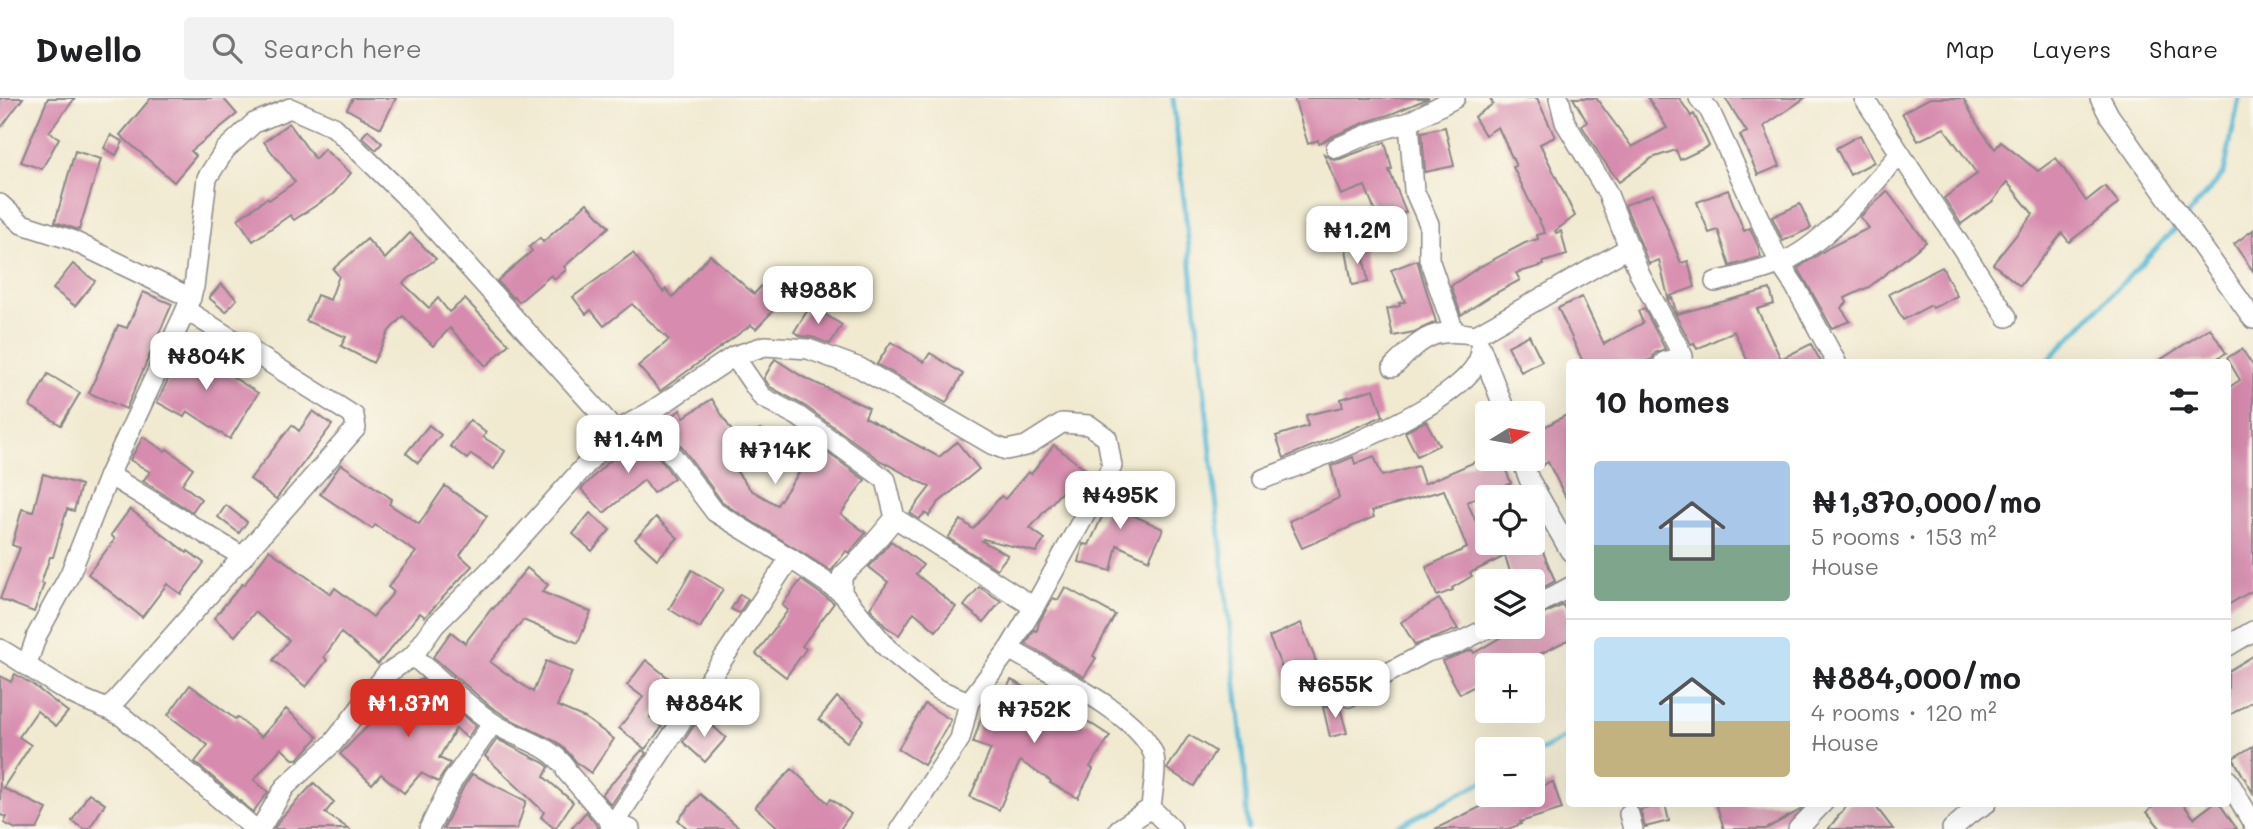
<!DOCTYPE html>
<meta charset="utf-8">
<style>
:root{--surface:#fff;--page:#f2f2f2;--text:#202124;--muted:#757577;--line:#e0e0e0;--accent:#d93025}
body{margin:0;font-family:Mali,sans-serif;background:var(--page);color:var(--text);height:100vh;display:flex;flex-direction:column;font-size:26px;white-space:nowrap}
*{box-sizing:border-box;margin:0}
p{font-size:23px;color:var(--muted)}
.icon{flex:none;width:38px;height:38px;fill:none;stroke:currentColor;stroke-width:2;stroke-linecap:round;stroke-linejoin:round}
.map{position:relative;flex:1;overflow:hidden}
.sheet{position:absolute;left:1566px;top:261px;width:665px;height:448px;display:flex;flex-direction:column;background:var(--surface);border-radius:7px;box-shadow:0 7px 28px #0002}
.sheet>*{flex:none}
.needle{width:46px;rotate:79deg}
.buttons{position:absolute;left:1475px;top:303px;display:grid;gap:14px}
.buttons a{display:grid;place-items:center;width:70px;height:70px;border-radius:7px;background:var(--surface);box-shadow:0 7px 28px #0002;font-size:35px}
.price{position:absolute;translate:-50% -60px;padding:0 16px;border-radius:14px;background:#fff;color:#222;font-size:23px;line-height:46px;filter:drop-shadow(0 2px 4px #0008)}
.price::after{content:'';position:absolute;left:50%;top:42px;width:21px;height:16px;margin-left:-10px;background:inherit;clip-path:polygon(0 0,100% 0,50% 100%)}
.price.on{background:var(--accent);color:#fff}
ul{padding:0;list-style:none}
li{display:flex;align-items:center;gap:21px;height:175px;padding:0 28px}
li+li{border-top:2px solid var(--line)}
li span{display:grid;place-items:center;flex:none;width:196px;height:140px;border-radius:7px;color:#555}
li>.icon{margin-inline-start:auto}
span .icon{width:84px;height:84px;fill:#fffc;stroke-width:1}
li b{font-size:30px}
h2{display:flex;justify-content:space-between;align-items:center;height:84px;padding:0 28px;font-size:30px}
header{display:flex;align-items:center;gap:42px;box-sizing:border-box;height:98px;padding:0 35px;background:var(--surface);border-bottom:2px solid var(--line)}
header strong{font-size:33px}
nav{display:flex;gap:38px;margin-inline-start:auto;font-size:24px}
.search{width:490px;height:63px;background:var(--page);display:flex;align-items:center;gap:18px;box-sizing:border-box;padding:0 24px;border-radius:7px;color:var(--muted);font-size:26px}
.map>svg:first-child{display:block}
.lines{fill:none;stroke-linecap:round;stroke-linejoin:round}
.stream{stroke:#56b8d5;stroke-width:5}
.building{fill:#d78bae}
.minor-casing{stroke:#8a8686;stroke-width:22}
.minor{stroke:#fff;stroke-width:19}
</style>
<header>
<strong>Dwello</strong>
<div class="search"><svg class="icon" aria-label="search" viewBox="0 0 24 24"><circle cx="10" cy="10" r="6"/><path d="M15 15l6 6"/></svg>Search here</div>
<nav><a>Map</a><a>Layers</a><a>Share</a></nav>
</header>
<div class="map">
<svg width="2253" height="731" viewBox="0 0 2253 731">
<rect width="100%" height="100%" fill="#fbf7ec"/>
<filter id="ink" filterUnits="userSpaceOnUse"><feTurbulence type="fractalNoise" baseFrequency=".0143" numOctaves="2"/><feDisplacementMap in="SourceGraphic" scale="14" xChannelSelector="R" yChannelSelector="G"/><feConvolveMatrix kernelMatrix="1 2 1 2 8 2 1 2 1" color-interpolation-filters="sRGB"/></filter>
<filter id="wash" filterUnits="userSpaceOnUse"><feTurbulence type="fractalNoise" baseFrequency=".00686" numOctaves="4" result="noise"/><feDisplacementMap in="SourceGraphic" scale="28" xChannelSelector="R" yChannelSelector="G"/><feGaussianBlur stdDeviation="1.57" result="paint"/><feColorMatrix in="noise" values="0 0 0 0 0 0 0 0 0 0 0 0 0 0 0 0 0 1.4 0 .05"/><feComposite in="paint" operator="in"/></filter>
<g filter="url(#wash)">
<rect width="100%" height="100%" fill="#f1ead1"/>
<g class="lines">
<g class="stream">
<path d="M1173 0 1245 671 1248 731"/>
<path d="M2187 118 2224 75 2239 0"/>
<path d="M2046 264 2181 125"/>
<path d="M1533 657 1570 637"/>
<path d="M1392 731 1488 681"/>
</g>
</g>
<g id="blocks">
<g class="building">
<path d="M0 0H23L0 31Z"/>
<path d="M48 0H75L49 34 59 40 42 71 21 64Z"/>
<path d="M151 0H223L237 16 191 53 196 58 174 84 120 37Z"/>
<path d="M353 0H396L381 30 347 11Z"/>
<path d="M1294 0H1429L1391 16 1366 24 1331 39 1319 46 1318 42 1308 46Z"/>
<path d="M1490 0H1537L1555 39 1540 46 1575 118 1555 133 1556 135 1561 133 1567 157 1543 164 1544 167 1516 175 1520 182 1492 197 1461 217 1451 188 1479 169 1525 145 1538 141 1537 137 1545 135 1513 69 1516 68 1498 29 1485 37 1474 19 1493 6Z"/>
<path d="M1573 0H1596L1632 49 1667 30 1648 0H1679L1691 18 1694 16 1709 48 1680 62 1676 52 1652 60 1619 84 1601 59 1582 28 1587 24Z"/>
<path d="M1725 0H1805L1764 28 1780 68 1758 77 1740 37 1747 34Z"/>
<path d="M1930 0H1963L1977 26 1995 51 2001 44 2038 73 2056 60 2086 103 2105 88 2119 105 2069 144 2062 135 2020 188 1993 166 2033 116 2007 84 1993 103 1961 126 1944 100 1977 76 1944 30 1918 43 1902 15Z"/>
<path d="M289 25 315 61 324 51 351 75 333 96 294 122 290 117 253 143 238 121 267 100 269 102 295 84 264 44Z"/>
<path d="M1445 29 1454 68 1425 74 1422 34Z"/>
<path d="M368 32 382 45 376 52 362 39Z"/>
<path d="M111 37 123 44 116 57 104 50Z"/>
<path d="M1860 37 1874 64 1850 77 1836 50Z"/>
<path d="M1385 44 1392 71 1389 72 1406 114 1380 125 1365 88 1341 97 1324 56 1334 62 1340 61Z"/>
<path d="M75 53 101 61 79 132 55 124Z"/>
<path d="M1728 92 1744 133 1750 130 1758 148 1761 159 1730 168 1718 132 1709 135 1697 104Z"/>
<path d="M1887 93 1926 144 1869 189 1845 200 1847 205 1841 210 1850 223 1832 230 1798 170 1830 149 1869 130 1860 119Z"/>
<path d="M1653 96 1681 165 1688 163 1695 189 1668 199 1659 162 1649 166 1625 107Z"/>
<path d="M587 105 609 129 564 169 566 172 555 181 551 177 519 204 514 199 513 200 497 183 532 153 529 149 540 140 543 144Z"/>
<path d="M1800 106 1811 130 1783 143 1772 119Z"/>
<path d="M2253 132V173L2234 146Z"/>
<path d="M410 135 436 161 403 185 429 210 438 200 449 214 465 201 509 246 486 268 450 230 433 248 403 218 389 233 373 265 341 248 346 239 306 223 317 197 330 202 339 178 333 171 367 141 385 161Z"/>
<path d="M1362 149 1368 184 1352 187 1346 151Z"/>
<path d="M633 155 663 194 666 191 673 199 710 157 754 196 767 182 785 200 756 231 751 227 660 293 638 268 669 242 632 206 604 228 591 212 586 216 573 199Z"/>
<path d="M1417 162 1436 224 1414 234 1393 238 1387 211 1400 208 1399 205 1405 204 1391 172Z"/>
<path d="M73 166 95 183 75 208 53 191Z"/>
<path d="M1942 169 1957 198 1933 210 1931 207 1903 222 1889 196Z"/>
<path d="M221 186 237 201 226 214 209 200Z"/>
<path d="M1770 191 1774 206 1757 211 1781 261 1811 246 1821 264H1748L1734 233 1697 251 1694 245 1691 246 1667 201 1672 200 1677 216Z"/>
<path d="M143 194 172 206 126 311 89 295 118 227 127 230Z"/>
<path d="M1582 199 1604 246 1643 225 1638 213 1644 210 1665 251 1655 255 1652 261 1644 264H1583L1558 210Z"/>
<path d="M809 210H815L842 227 830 246 812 239 801 238 794 234Z"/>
<path d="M2210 230 2226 255 2211 264H2157Z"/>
<path d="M1529 237 1542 263 1521 274 1508 248Z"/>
<path d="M891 244 924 264 930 255 963 276 946 305 877 266Z"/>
<path d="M186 245 215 260 212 266 258 295 230 341 187 313 184 319 157 304Z"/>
<path d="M2242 251 2253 268V492L2228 507V290L2240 282 2227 260Z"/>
<path d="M775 261 803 279 869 310 865 319 939 359 957 344 979 371 938 405 929 418 925 415 919 421 910 415 930 389 881 363 805 308 770 289 764 280Z"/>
<path d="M48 276 80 295 61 327 30 308Z"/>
<path d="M1374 291 1383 318 1284 360 1276 338 1308 328 1306 317 1343 309 1341 301Z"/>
<path d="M712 301 738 343 760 331 773 354 737 374 751 392 777 407 805 366 800 363 813 344 865 382 841 416 866 435 849 455 846 453 831 473 723 405 681 348 669 321 680 312 684 319Z"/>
<path d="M313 313 332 327 276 401 250 381 292 327 299 333Z"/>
<path d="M1570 315V408L1548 364 1543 367 1533 349V335Z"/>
<path d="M470 322 486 335 483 339 505 353 494 371 471 356 467 361 450 348Z"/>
<path d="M1426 323 1439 347 1417 358 1405 334Z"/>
<path d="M429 327 441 337 418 365 406 355Z"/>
<path d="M649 336 659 359 674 380 653 395 644 382 604 415 581 391 607 365Z"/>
<path d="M143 339 165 353 167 351 193 370 182 386 201 401 192 414 143 383 150 374 130 362Z"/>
<path d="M1054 347 1087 373 1069 397 1063 392 1030 430 1045 441 1036 454 983 441 982 443 1008 457 997 471 948 440 961 422 973 431 1001 398 1005 401 1028 374 1031 376Z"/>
<path d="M1374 358 1382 378 1418 368 1424 386 1484 360H1501L1511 385 1467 404 1486 445 1539 444 1555 483 1533 495V483H1513L1505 458 1470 475 1472 478 1452 490 1453 492 1437 498 1426 469 1467 450 1444 392 1372 413 1374 419 1302 450 1289 423 1339 400 1331 368 1353 359 1355 366Z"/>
<path d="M341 366 392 401 389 406 419 426 445 388 487 418 460 457 472 468 425 519 420 515 378 566 341 535 324 559 327 562 306 589 273 562 289 542 255 514 235 538 214 520 242 486 244 487 269 452 331 496 335 490 373 519 394 494 388 489 416 454 375 427 372 431 320 396Z"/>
<path d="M43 376 81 387 74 413 67 411 53 459H50L41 485 44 486 34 514 0 501 20 450 12 447 22 411 33 414Z"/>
<path d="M1120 380 1139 389 1128 415 1163 431 1149 462 1117 447 1111 473 1079 464 1083 446 1089 447Z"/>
<path d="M226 407 247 424 239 435 218 419Z"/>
<path d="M130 411 187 455 188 453 204 465 181 496 167 486 142 519 88 476 115 441 111 437Z"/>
<path d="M590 415 610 432 592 453 573 436Z"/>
<path d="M656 419 678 440 657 461 635 441Z"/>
<path d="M891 443 923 467 916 476 956 509 936 533 914 514 899 537 885 528 870 510 888 484 869 469Z"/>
<path d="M527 470 548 487 542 494 591 514 578 545 523 522 490 564 533 594 546 563 572 574 557 608 585 620 614 641 591 675 577 665 568 654 557 644 508 620 490 608 433 559 451 534 465 545 492 510 493 511Z"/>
<path d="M692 472 723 491 700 530 669 511Z"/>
<path d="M801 482 834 505 802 548 806 551 786 579 756 556 788 512 782 507Z"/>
<path d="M979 489 1001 503 984 524 964 508Z"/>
<path d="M1065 489 1115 517 1093 558 1096 560 1084 579 1026 546 1034 532 1037 533 1039 524 1053 500 1058 502Z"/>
<path d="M740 496 748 501 739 515 731 511Z"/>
<path d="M1439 501 1458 531 1415 547 1401 524Z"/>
<path d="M1563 507 1570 521V541L1518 567H1488V581L1460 596 1442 563 1472 552 1474 555 1520 528H1533V521Z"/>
<path d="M1301 525 1319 571 1288 584 1269 539Z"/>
<path d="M2253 558V603L2228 618V573Z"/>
<path d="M646 562 676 586 650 619 662 629 645 651 619 630 643 599 627 587Z"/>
<path d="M15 576 33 587 68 614 56 628 37 613 19 639 31 647 3 690 47 711 37 731H16L4 725 7 719 0 717V578L11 584Z"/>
<path d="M421 581 476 628 467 640 456 630 439 660 450 665 438 684 421 675 404 695 381 676 372 686 340 656 390 606 393 609Z"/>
<path d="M1011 582 1042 598 1084 626 1087 623 1110 638 1090 669 1093 671 1078 700 1050 685 1051 683 1020 663 999 712 970 699 991 651 973 645 983 614 993 618Z"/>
<path d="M190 587 235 621 237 619 261 639 286 611 318 639 298 661H293L281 650 254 682 268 694 253 714 195 664 208 647 168 617Z"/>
<path d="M837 599 864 622 847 644 819 621Z"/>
<path d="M925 606 951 622 924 667 898 651Z"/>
<path d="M1339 606 1347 635 1330 639 1323 609Z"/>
<path d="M701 617 726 640 705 664 683 644Z"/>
<path d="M1189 637 1215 653 1194 688 1167 671Z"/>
<path d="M497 641 544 665 549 669 544 679 573 704 555 731 541 719 544 714 485 658Z"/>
<path d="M2253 648V695L2233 660Z"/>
<path d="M642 652 646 655 611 707 602 696Z"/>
<path d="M792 671 828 705 831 701 851 716 840 731H780L755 709Z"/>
<path d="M472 676 526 703 517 731H443L464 688Z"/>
<path d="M1553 684 1562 711 1520 724 1521 726 1508 731H1435L1493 703 1492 696H1533V691Z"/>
<path d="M314 685 334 704 325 715 349 731H274L281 720Z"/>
<path d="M89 695 105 706 89 731H84L72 723Z"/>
<path d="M700 696 741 731H688L678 722Z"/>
<path d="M1716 705H1806L1800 712 1766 731H1724Z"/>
<path d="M1849 705H1873L1893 731H1828Z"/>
<path d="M2157 705H2182L2194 720 2214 705H2219L2237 731H2161L2147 714Z"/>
<path d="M1665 706 1669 723 1645 729 1640 712Z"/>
<path d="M586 714 598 729V731H571Z"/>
</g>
</g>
</g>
<g filter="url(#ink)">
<use href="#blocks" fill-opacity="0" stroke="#8a8686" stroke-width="2"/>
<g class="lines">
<defs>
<g id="minor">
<path d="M1559 0 1565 24 1607 94 1640 177 1683 258 1664 264"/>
<path d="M1699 0 1710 13 1780 166 1795 188 1836 264"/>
<path d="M1864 0 2007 219"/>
<path d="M2100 0 2109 17 2253 221"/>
<path d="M1336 50 1371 35 1409 24"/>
<path d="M0 106 22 126 69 141 191 200"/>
<path d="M1715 184C1736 179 1759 174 1779 166 1825 147 1867 93 1900 56"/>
<path d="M1454 233 1429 161V126L1414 92 1409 24 1455 0"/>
<path d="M1480 248 1506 315"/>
<path d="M1393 269C1423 240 1431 229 1476 237L1630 149"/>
<path d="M652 313 670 354 715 414 790 460 842 495V478L862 459 895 420 886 382 798 318 762 299 734 258"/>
<path d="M1521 360 1529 381 1570 453"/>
<path d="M109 377 243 459"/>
<path d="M1263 381C1310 363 1475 305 1481 253"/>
<path d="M895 420 1034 509"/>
<path d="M842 495 887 550 937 591 969 604"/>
<path d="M1533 509 1570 489"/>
<path d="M2228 548 2253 533"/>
<path d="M0 551C23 564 44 580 67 593 85 604 105 608 123 619L255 731"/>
<path d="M1009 551C1048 574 1136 614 1153 655 1158 668 1152 696 1151 710L1119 731"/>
<path d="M413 558C439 580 465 606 493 625 517 641 549 645 566 670V673L612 726 630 731"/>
<path d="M27 566 37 537 70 476 109 377 186 212 194 189 207 80 225 52 254 25 290 10 334 29 403 96 616 333"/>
<path d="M1349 599 1358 591 1427 554 1456 546 1492 528"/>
<path d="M109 610 356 330 354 318 186 212"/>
<path d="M2228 682 2253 726"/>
<path d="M1151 710 1172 731"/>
<path d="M1629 716 1633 731"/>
<path d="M260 731 285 689 333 645 386 576 413 558 435 527 507 455 616 333 652 313 734 258 765 248 808 251 860 270 993 347 1006 352 1026 348 1062 325 1089 327 1107 340 1112 368 1034 509 1009 551 969 604 960 641 900 731"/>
<path d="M429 731 453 682 493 625"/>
<path d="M610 731 790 460"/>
<path d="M1798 731 1823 705"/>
<path d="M1952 731 1968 717 1987 705"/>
</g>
</defs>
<use href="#minor" class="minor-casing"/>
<use href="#minor" class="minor"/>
</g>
</g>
</svg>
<div class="buttons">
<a><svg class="needle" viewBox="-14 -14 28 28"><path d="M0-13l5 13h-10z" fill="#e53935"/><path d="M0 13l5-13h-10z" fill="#757577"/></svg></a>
<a><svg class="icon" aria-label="locate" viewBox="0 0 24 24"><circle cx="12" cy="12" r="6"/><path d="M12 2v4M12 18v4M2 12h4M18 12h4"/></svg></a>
<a><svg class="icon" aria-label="layers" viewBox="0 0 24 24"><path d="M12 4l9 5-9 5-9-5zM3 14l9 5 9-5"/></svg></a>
<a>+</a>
<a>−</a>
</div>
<b class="price" style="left:1357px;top:168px">₦1.2M</b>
<b class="price" style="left:818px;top:228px">₦988K</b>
<b class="price" style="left:206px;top:294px">₦804K</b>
<b class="price" style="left:628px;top:377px">₦1.4M</b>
<b class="price" style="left:775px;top:388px">₦714K</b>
<b class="price" style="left:1120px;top:433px">₦495K</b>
<b class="price" style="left:1335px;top:622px">₦655K</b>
<b class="price on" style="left:408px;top:641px">₦1.37M</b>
<b class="price" style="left:704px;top:641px">₦884K</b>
<b class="price" style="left:1034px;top:647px">₦752K</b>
<section class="sheet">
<h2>10 homes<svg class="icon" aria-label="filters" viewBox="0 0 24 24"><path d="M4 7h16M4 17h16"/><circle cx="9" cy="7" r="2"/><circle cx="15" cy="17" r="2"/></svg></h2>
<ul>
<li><span style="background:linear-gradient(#a9c7e8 60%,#7fa58c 0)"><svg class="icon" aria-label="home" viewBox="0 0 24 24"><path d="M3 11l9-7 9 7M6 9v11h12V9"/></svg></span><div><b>₦1,370,000/mo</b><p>5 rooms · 153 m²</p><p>House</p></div></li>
<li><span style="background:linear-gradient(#bfe0f5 60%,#c2b280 0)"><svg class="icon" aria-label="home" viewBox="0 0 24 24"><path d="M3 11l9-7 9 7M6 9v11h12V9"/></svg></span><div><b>₦884,000/mo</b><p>4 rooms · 120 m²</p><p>House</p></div></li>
</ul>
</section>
</div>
